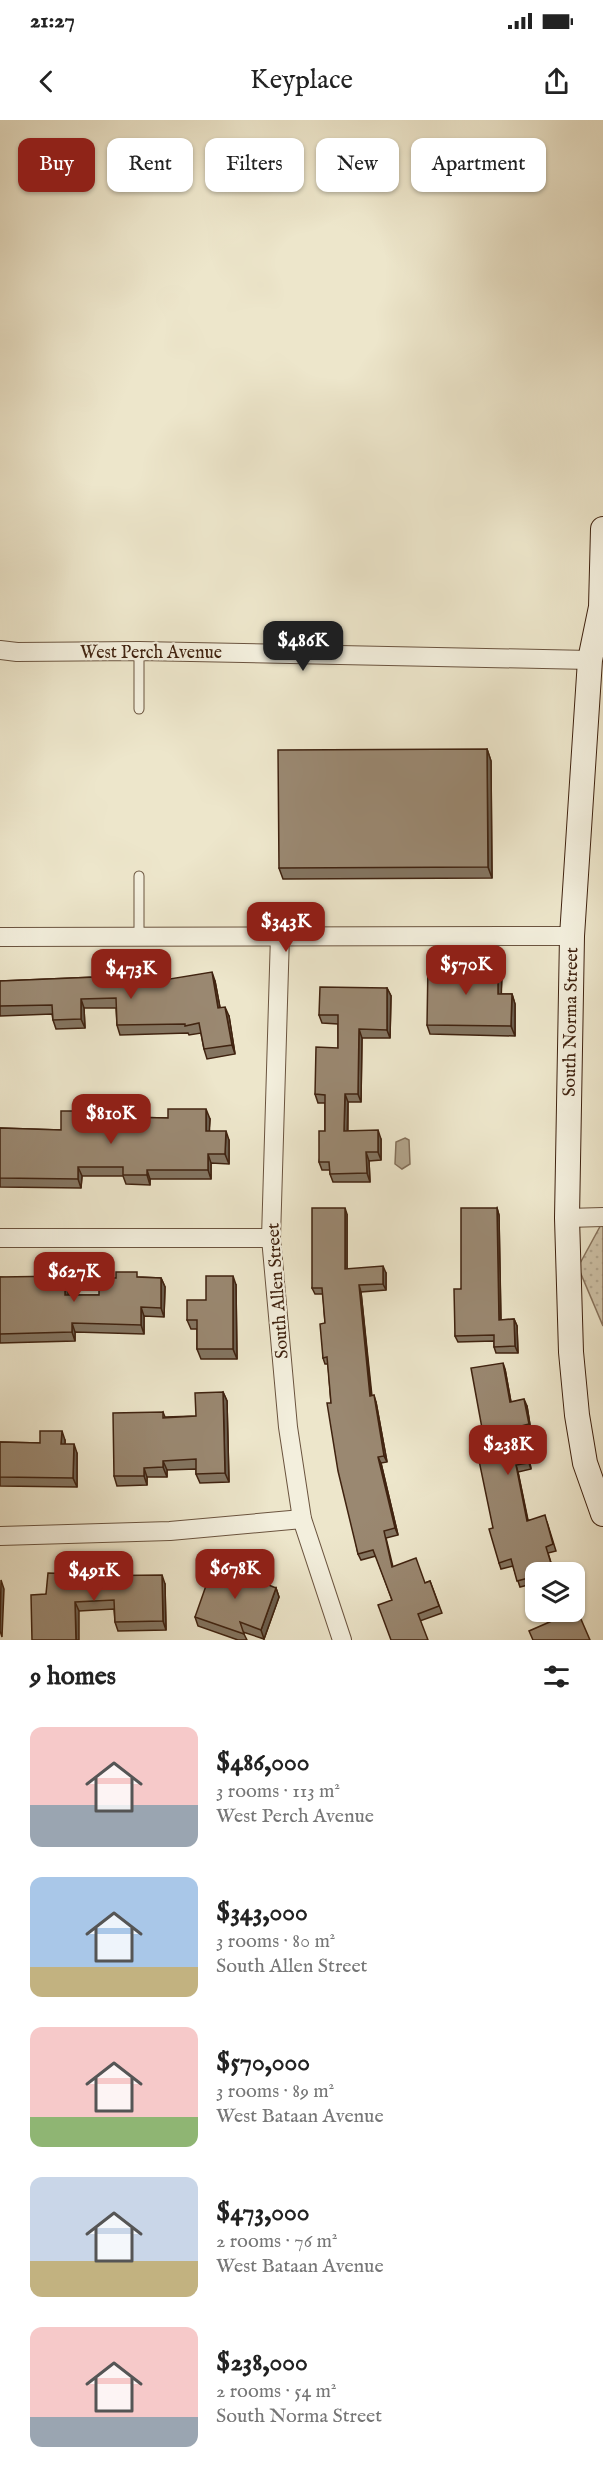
<!DOCTYPE html>
<meta charset="utf-8">
<style>
:root{--surface:#fff;--page:#f2f2f2;--text:#222;--muted:#767676;--accent:#8f2418}
body{margin:0;font-family:"IM FELL English",serif;background:var(--page);color:var(--text);height:100vh;display:flex;flex-direction:column;font-size:22px;white-space:nowrap}
*{box-sizing:border-box;margin:0}
p{font-size:20px;color:var(--muted)}
.icon{flex:none;width:33px;height:33px;fill:none;stroke:currentColor;stroke-width:2;stroke-linecap:round;stroke-linejoin:round}
.map{position:relative;height:1520px;overflow:hidden}
.side{display:flex;flex-direction:column;background:var(--surface);flex:1}
.side>*{flex:none}
.guide{position:absolute;left:18px;top:18px;width:567px;height:54px;display:flex;gap:12px}
.fabs{position:absolute;left:525px;top:1442px;display:grid;gap:12px}
.fabs a{display:grid;place-items:center;width:60px;height:60px;border-radius:12px;background:var(--surface);box-shadow:0 2px 4px #0004;font-size:30px}
.price{position:absolute;translate:-50% -51px;padding:0 14px;border-radius:12px;background:var(--accent);color:#fff;font-size:20px;line-height:39px;filter:drop-shadow(0 2px 3px #0008)}
.price::after{content:'';position:absolute;left:50%;top:36px;width:18px;height:14px;margin-left:-9px;background:inherit;clip-path:polygon(0 0,100% 0,50% 100%)}
.price.selected{background:#222;color:#fff}
ul{padding:0;list-style:none}
li{display:flex;align-items:center;gap:18px;height:150px;padding:0 30px}
li span{display:grid;place-items:center;flex:none;width:168px;height:120px;border-radius:12px;color:#555}
li>.icon{margin-inline-start:auto}
span .icon{width:72px;height:72px;fill:#fffc;stroke-width:1}
li b{font-size:26px}
h2{display:flex;justify-content:space-between;align-items:center;height:72px;padding:0 30px;font-size:26px}
.pill{padding:0 21px;border-radius:12px;background:var(--surface);box-shadow:0 2px 4px #0004;font-size:21px;line-height:54px}
.pill.selected{background:var(--accent);color:#fff}
.status{display:flex;justify-content:space-between;align-items:center;height:42px;padding:0 30px;background:var(--surface);direction:ltr}
.status svg{height:16px;fill:currentColor}
header{display:flex;justify-content:space-between;align-items:center;height:78px;padding:0 30px;background:var(--surface);font-size:27px;font-weight:600}
.map>svg:first-child{display:block}
.grass{fill:url(#grass-dots);stroke:#88745e;stroke-width:1.5}
.water{fill:#b2a48b;stroke:#84705a;stroke-width:1.5}
.lines{fill:none;stroke-linecap:round;stroke-linejoin:round}
.lane-casing{stroke:#6b543f;stroke-width:11}
.street-casing{stroke:#6b543f;stroke-width:20}
.secondary-casing{stroke:#402310;stroke-width:26}
.lane{stroke:#f3efdd;stroke-width:9}
.street{stroke:#f3efdd;stroke-width:18}
.secondary{stroke:#f3efdd;stroke-width:24}
.wall{fill:#847561;stroke:#402310;stroke-width:1.5}
.shaded-wall{fill:#6c5f4f;stroke:#402310;stroke-width:1.5}
.building{fill:#9a8871;stroke:#402310;stroke-width:1.5}
.labels{text-anchor:middle;stroke-width:4.5;stroke-linejoin:round;paint-order:stroke}
.street-label{font-size:18px;fill:#402310;stroke:#f3efdd}
</style>
<div class="status"><b>21:27</b><svg viewBox="0 0 49 12"><path d="M0 12V9h3v3zM5 12V6h3v6zM10 12V3h3v9zM15 12V0h3v12zM26 1h20v11H26zM47 4h2v5h-2z"/></svg></div>
<header><svg class="icon" aria-label="back" viewBox="0 0 24 24"><path d="M15 5l-7 7 7 7"/></svg>Keyplace<svg class="icon" aria-label="share" viewBox="0 0 24 24"><path d="M12 15V3M7 8l5-5 5 5M5 13v7h14v-7"/></svg></header>
<div class="map">
<svg width="603" height="1520" viewBox="0 0 603 1520">
<defs>
<pattern id="grass-dots" width="8" height="8" patternUnits="userSpaceOnUse" patternTransform="scale(1.5)"><rect width="8" height="8" fill="#d0c5ab"/><path d="M2 2h.1M6 6h.1" fill="none" stroke="#b4a992" stroke-width="1.8" stroke-linecap="round"/></pattern>
</defs>
<rect width="100%" height="100%" fill="#ede6cb"/>
<filter id="stains"><feTurbulence type="fractalNoise" baseFrequency=".00333" numOctaves="4"/><feColorMatrix values="0 0 0 0 .2 0 0 0 0 .09 0 0 0 0 .02 0 0 0 .5 -.17"/></filter>
<radialGradient id="worn" r=".72"><stop offset=".6" stop-color="#630" stop-opacity="0"/><stop offset="1" stop-color="#630" stop-opacity=".3"/></radialGradient>
<path class="grass" d="M603 1101V1206L578 1147Z"/>
<path class="water" d="M405 1018 409 1020 410 1044 402 1049 395 1044 396 1022Z"/>
<g class="lines">
<defs>
<g id="lane">
<path d="M139 531V589"/>
<path d="M139 756V816"/>
</g>
<g id="street">
<path d="M0 530 17 532 139 531 590 540"/>
<path d="M280 815 271 1118 288 1307 302 1399 342 1520"/>
<path d="M0 817 572 816"/>
<path d="M567 1098 603 1097"/>
<path d="M0 1118H271"/>
<path d="M0 1416 170 1411 302 1399"/>
</g>
<path id="secondary" d="M603 409 601 487 590 540 572 816 567 1098 571 1232 577 1295 585 1343 603 1394"/>
</defs>
<use href="#lane" class="lane-casing"/>
<use href="#street" class="street-casing"/>
<use href="#secondary" class="secondary-casing"/>
<use href="#lane" class="lane"/>
<use href="#street" class="street"/>
<use href="#secondary" class="secondary"/>
</g>
<g class="wall">
<path d="M487 629 491 641 492 758 283 759 279 748Z"/>
<path d="M498 845 502 854 501 874H512L515 884V916L430 914 427 905Z"/>
<path d="M118 855 160 861H215L220 888 229 896 235 934 207 939 204 929 201 913 189 915 188 913 120 915 117 905 116 888H84L85 908 56 909 53 900 52 894 0 896V861L96 857Z"/>
<path d="M387 868 391 876 390 918H362L361 982H348V1011L381 1019V1040L369 1041 370 1062H333L330 1054V1050H322L319 1042 325 1011V983H318L315 974 338 928V904L322 903 319 895Z"/>
<path d="M81 996 210 999 209 1011 229 1020V1044L211 1043V1059H150V1065L126 1064 123 1056H82L81 1068 0 1067V1008L61 1010Z"/>
<path d="M497 1088 499 1095 501 1200 514 1199 517 1206 518 1233H496L494 1227V1221L458 1222 455 1216 461 1169Z"/>
<path d="M347 1094V1149L386 1153V1170L361 1172 372 1276 376 1282 387 1342 381 1343 398 1415 386 1418 393 1447 425 1463 430 1461 442 1493 420 1501 392 1480 376 1436 361 1440 358 1434 331 1283 328 1244H325L323 1238 325 1203 323 1174H315L312 1168Z"/>
<path d="M0 1157 68 1165V1175H99L116 1158 139 1157 161 1158 165 1167 164 1197 144 1196V1214L75 1212V1221L0 1223Z"/>
<path d="M236 1165 237 1239H201L197 1229V1209H191L187 1200 206 1180Z"/>
<path d="M505 1249 511 1282 527 1286 531 1311 524 1312 531 1349 518 1352 528 1400 547 1402 556 1431 548 1433 554 1452H536V1463L520 1467 513 1446 501 1449 499 1443 486 1330Z"/>
<path d="M223 1272 227 1281 229 1362 200 1363 196 1354V1349L167 1350V1357H147V1365L117 1366 114 1356 163 1292 165 1297 196 1296Z"/>
<path d="M65 1320V1324L77 1333V1367L0 1366V1322L40 1323Z"/>
<path d="M76 1456 165 1464 166 1510 118 1511 115 1502 114 1489 79 1491 46 1474Z"/>
<path d="M276 1468 279 1477 264 1519 243 1512 247 1520H238L198 1506 195 1497Z"/>
</g>
<g class="shaded-wall">
<path d="M487 629 491 641 492 758 488 747Z"/>
<path d="M498 845 502 854 501 883 498 874Z"/>
<path d="M212 852 215 861 222 898 218 888Z"/>
<path d="M387 868 391 876 390 918 387 910Z"/>
<path d="M512 874 515 884V916L511 906Z"/>
<path d="M81 879 84 888 85 908 81 899Z"/>
<path d="M225 887 229 896 235 934 232 925Z"/>
<path d="M359 909 362 918 361 982 358 974Z"/>
<path d="M345 974 348 982 347 1019 344 1011Z"/>
<path d="M206 989 210 999 209 1020 206 1011Z"/>
<path d="M378 1010 381 1019V1040L378 1032Z"/>
<path d="M226 1011 229 1020V1044L225 1034Z"/>
<path d="M366 1032 369 1041 370 1062 367 1053Z"/>
<path d="M208 1034 211 1043V1059L208 1050Z"/>
<path d="M78 1047 82 1056 81 1068 78 1059Z"/>
<path d="M147 1050 150 1059V1065L147 1055Z"/>
<path d="M345 1088 347 1094V1155L345 1149Z"/>
<path d="M497 1088 499 1095 501 1206 499 1200Z"/>
<path d="M383 1146 386 1153V1170L383 1164Z"/>
<path d="M65 1156 68 1165V1184L65 1175Z"/>
<path d="M233 1156 236 1165 237 1239 233 1229Z"/>
<path d="M161 1158 165 1167 164 1197 161 1188Z"/>
<path d="M359 1165 361 1172 372 1283 370 1276Z"/>
<path d="M141 1187 144 1196V1214L141 1205Z"/>
<path d="M514 1199 517 1206 518 1233 515 1226Z"/>
<path d="M72 1203 75 1212V1221L72 1212Z"/>
<path d="M503 1243 505 1249 512 1288 510 1282Z"/>
<path d="M223 1272 227 1281 229 1362 225 1353Z"/>
<path d="M374 1275 376 1282 387 1342 384 1336Z"/>
<path d="M524 1279 527 1286 531 1311 529 1304Z"/>
<path d="M521 1306 524 1312 531 1349 529 1343Z"/>
<path d="M62 1311 65 1320V1333L61 1324Z"/>
<path d="M74 1324 77 1333V1367L73 1358Z"/>
<path d="M378 1337 381 1343 398 1415 395 1408Z"/>
<path d="M163 1341 167 1350V1357L163 1347Z"/>
<path d="M516 1345 518 1352 529 1407 527 1401Z"/>
<path d="M144 1348 147 1357V1365L144 1356Z"/>
<path d="M162 1455 165 1464 166 1510 163 1501Z"/>
<path d="M1 1460 4 1469 2 1517 0 1511Z"/>
<path d="M276 1468 279 1477 264 1519 261 1510Z"/>
<path d="M75 1482 79 1491V1520H76Z"/>
</g>
<g class="building">
<path d="M487 629 488 747 279 748 278 630Z"/>
<path d="M428 843 498 845V874H512L511 906 427 905Z"/>
<path d="M116 850 117 855 157 854 158 861 212 852 218 888 225 887 232 925 204 929 199 903 185 906V904L117 905 116 878 81 879V899L53 900 52 885 0 886V861L96 857V851Z"/>
<path d="M320 867 387 868V910L359 909 358 974H345L344 1011 378 1010V1032H366L367 1053 330 1054 329 1042H319V1011H325V975L315 974 316 927 338 928V895H319Z"/>
<path d="M168 989H206V1011H226L225 1034H208V1050H147V1055H123V1047H78V1059L0 1058V1008L61 1010V991H79V996L168 998Z"/>
<path d="M312 1088H345V1149L383 1146V1164L359 1165 370 1276 374 1275 384 1336 378 1337 395 1408 384 1411 392 1447 416 1438 425 1463 430 1461 439 1486 418 1494 428 1520H391L378 1485 392 1480 373 1430 358 1434 338 1351 327 1283H331L327 1237 323 1238 320 1204 325 1203 322 1168H312Z"/>
<path d="M461 1088H497L499 1200 514 1199 515 1226 494 1227V1215L455 1216 454 1169H461Z"/>
<path d="M116 1152H137V1157L161 1158V1188L141 1187V1205L72 1203V1212L0 1214V1157L65 1156V1175H99V1158H116Z"/>
<path d="M206 1156H233V1229H197V1200H187V1180H206Z"/>
<path d="M503 1243 510 1282 524 1279 529 1304 521 1306 529 1343 516 1345 527 1401 545 1395 553 1424 546 1427 553 1450 548 1452H536V1456L517 1461 511 1439 499 1443 489 1409 493 1408 477 1331 486 1330 471 1248Z"/>
<path d="M223 1272 225 1353 196 1354V1339L163 1341V1347L144 1348V1356H114L113 1293 163 1292V1298L196 1296 195 1273Z"/>
<path d="M40 1311H62L61 1324H74L73 1358 0 1357V1322L40 1323Z"/>
<path d="M214 1443 276 1468 261 1510 240 1502 244 1514 195 1497Z"/>
<path d="M48 1453 75 1454V1456L162 1455 163 1501 115 1502 114 1480 75 1482 76 1520H32L31 1475 46 1474Z"/>
<path d="M577 1490 590 1520H533L529 1511Z"/>
</g>
<g class="labels">
<g class="street-label">
<text x="151" y="538">West Perch Avenue</text>
<text transform="translate(570 902) rotate(-89)" y="6">South Norma Street</text>
<text transform="translate(277 1171) rotate(-94)" y="6">South Allen Street</text>
</g>
</g>
<rect width="100%" height="100%" filter="url(#stains)"/>
<rect width="100%" height="100%" fill="url(#worn)"/>
</svg>
<div class="fabs">
<a><svg class="icon" aria-label="layers" viewBox="0 0 24 24"><path d="M12 4l9 5-9 5-9-5zM3 14l9 5 9-5"/></svg></a>
</div>
<b class="price selected" style="left:303px;top:552px">$486K</b>
<b class="price" style="left:286px;top:833px">$343K</b>
<b class="price" style="left:466px;top:876px">$570K</b>
<b class="price" style="left:131px;top:880px">$473K</b>
<b class="price" style="left:111px;top:1025px">$810K</b>
<b class="price" style="left:74px;top:1183px">$627K</b>
<b class="price" style="left:508px;top:1356px">$238K</b>
<b class="price" style="left:235px;top:1480px">$678K</b>
<b class="price" style="left:94px;top:1482px">$491K</b>
<div class="guide">
<a class="pill selected">Buy</a>
<a class="pill">Rent</a>
<a class="pill">Filters</a>
<a class="pill">New</a>
<a class="pill">Apartment</a>
</div>
</div>
<section class="side">
<h2>9 homes<svg class="icon" aria-label="filters" viewBox="0 0 24 24"><path d="M4 7h16M4 17h16"/><circle cx="9" cy="7" r="2"/><circle cx="15" cy="17" r="2"/></svg></h2>
<ul>
<li><span style="background:linear-gradient(#f6c9c9 65%,#9aa5b1 0)"><svg class="icon" aria-label="home" viewBox="0 0 24 24"><path d="M3 11l9-7 9 7M6 9v11h12V9"/></svg></span><div><b>$486,000</b><p>3 rooms · 113 m²</p><p>West Perch Avenue</p></div></li>
<li><span style="background:linear-gradient(#a9c7e8 75%,#c2b280 0)"><svg class="icon" aria-label="home" viewBox="0 0 24 24"><path d="M3 11l9-7 9 7M6 9v11h12V9"/></svg></span><div><b>$343,000</b><p>3 rooms · 80 m²</p><p>South Allen Street</p></div></li>
<li><span style="background:linear-gradient(#f6c9c9 75%,#8fb573 0)"><svg class="icon" aria-label="home" viewBox="0 0 24 24"><path d="M3 11l9-7 9 7M6 9v11h12V9"/></svg></span><div><b>$570,000</b><p>3 rooms · 89 m²</p><p>West Bataan Avenue</p></div></li>
<li><span style="background:linear-gradient(#c9d6e8 70%,#c2b280 0)"><svg class="icon" aria-label="home" viewBox="0 0 24 24"><path d="M3 11l9-7 9 7M6 9v11h12V9"/></svg></span><div><b>$473,000</b><p>2 rooms · 76 m²</p><p>West Bataan Avenue</p></div></li>
<li><span style="background:linear-gradient(#f6c9c9 75%,#9aa5b1 0)"><svg class="icon" aria-label="home" viewBox="0 0 24 24"><path d="M3 11l9-7 9 7M6 9v11h12V9"/></svg></span><div><b>$238,000</b><p>2 rooms · 54 m²</p><p>South Norma Street</p></div></li>
</ul>
</section>
